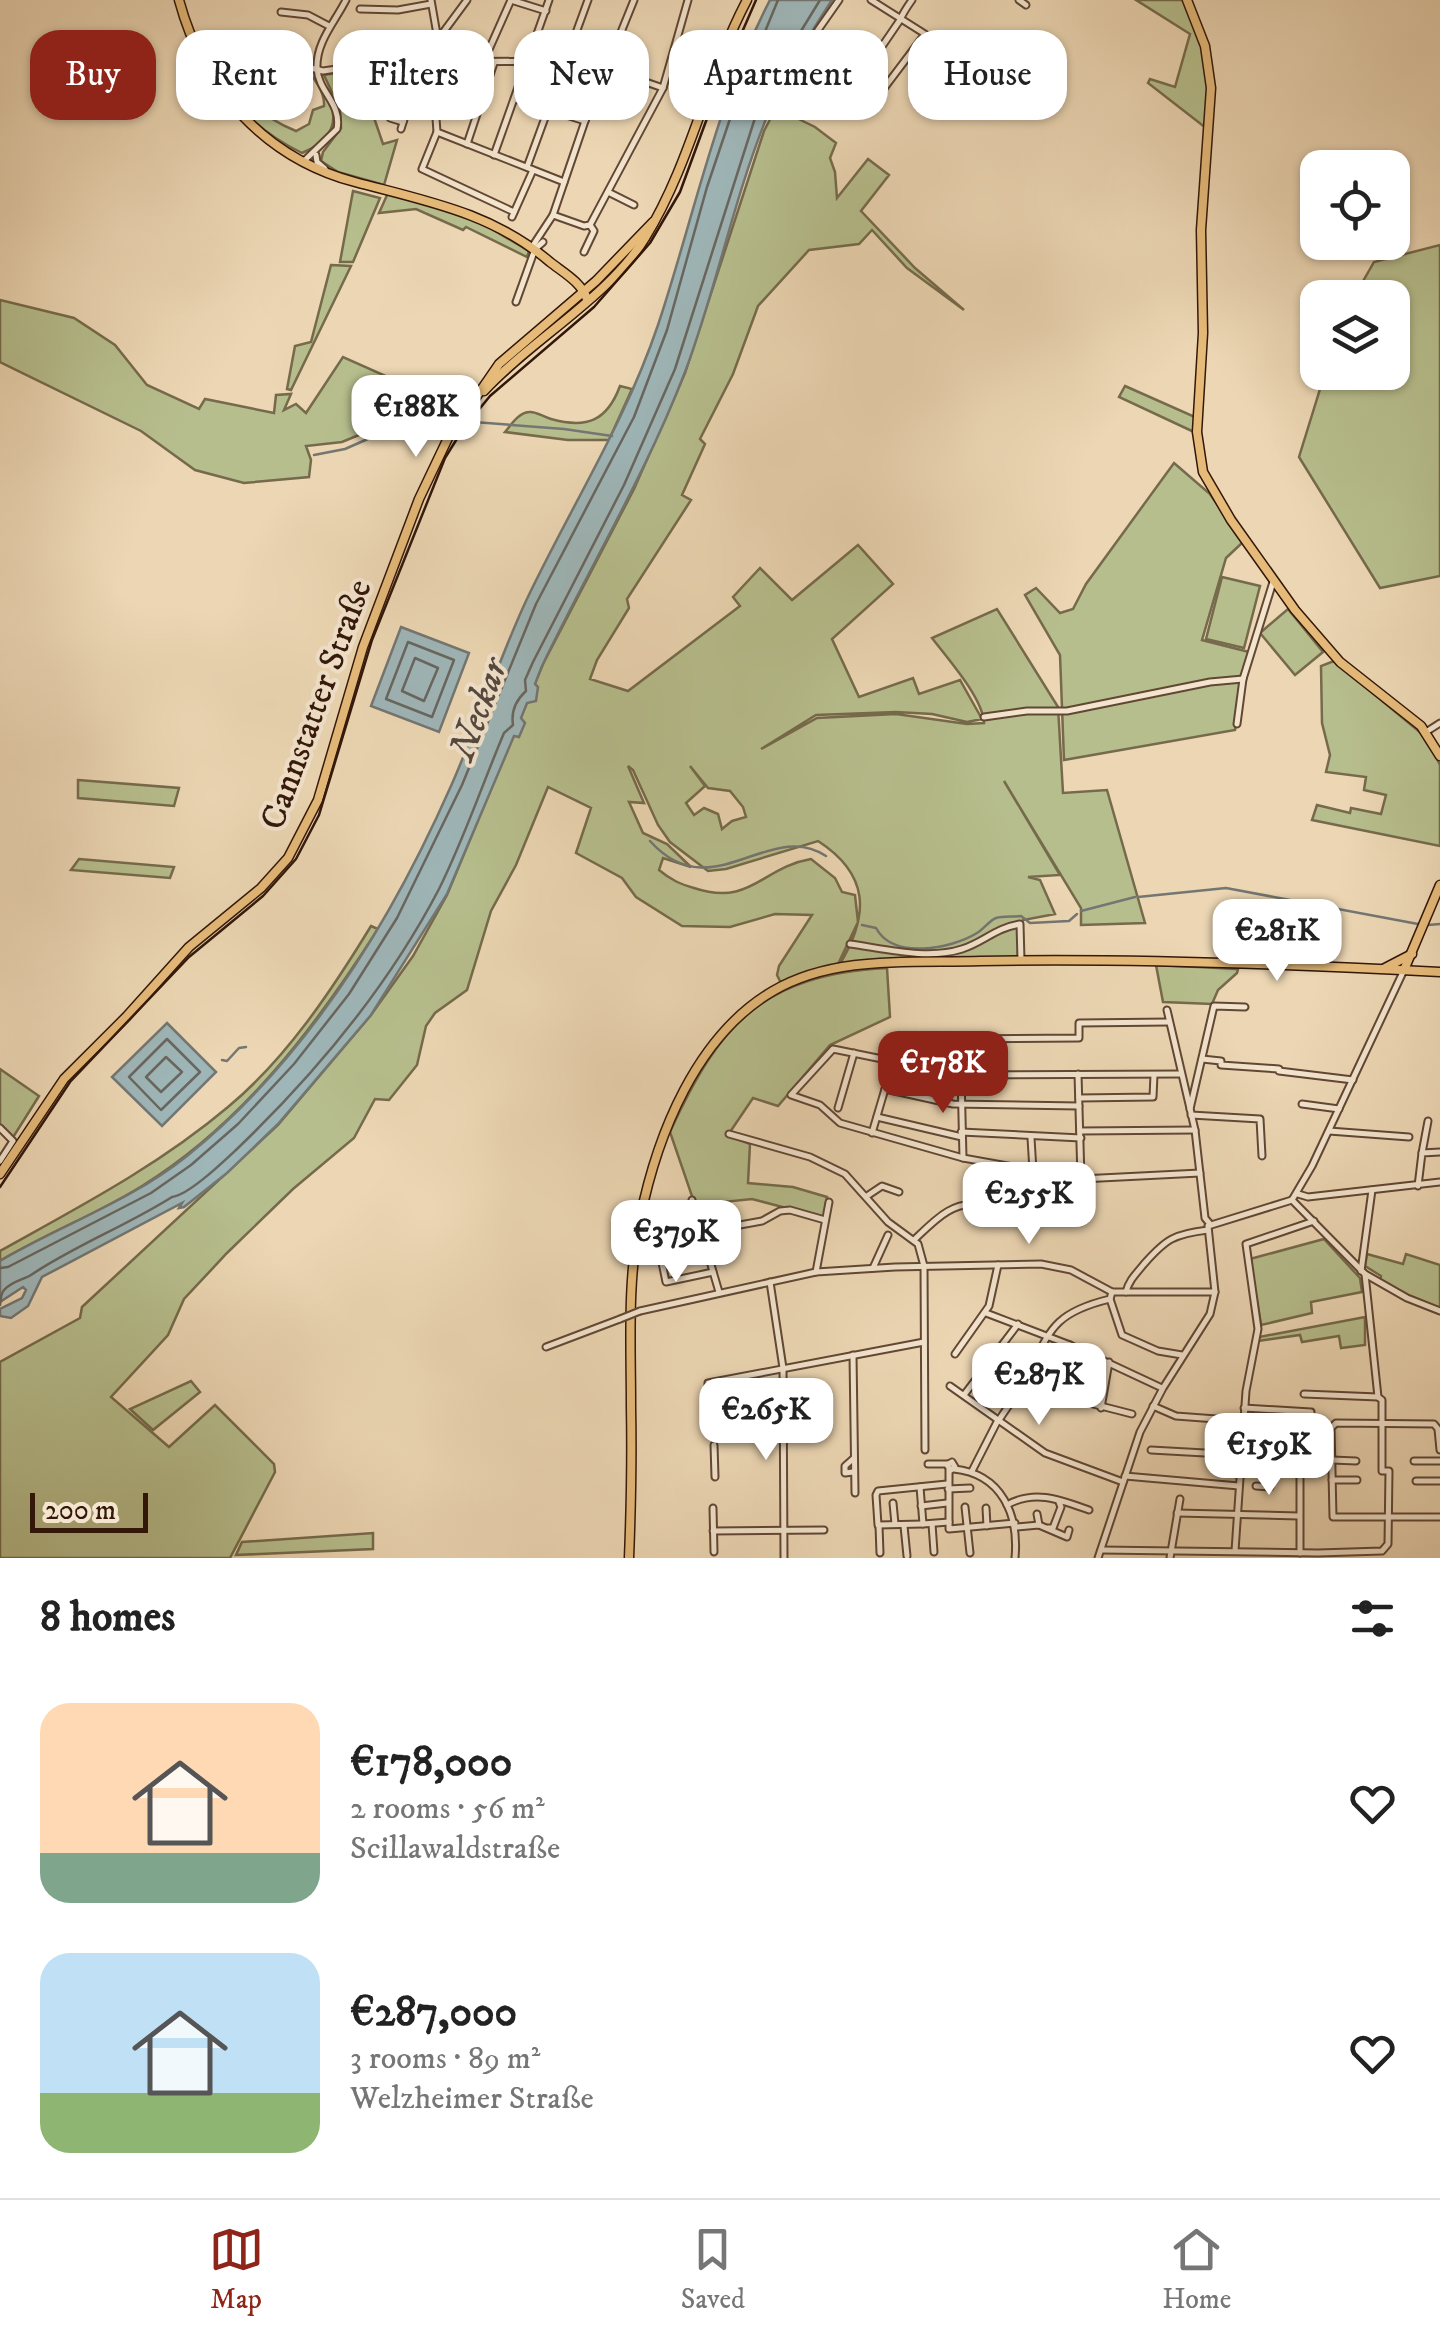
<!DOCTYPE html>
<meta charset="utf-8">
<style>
:root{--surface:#fff;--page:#f2f2f2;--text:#222;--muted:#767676;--line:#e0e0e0;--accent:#8f2418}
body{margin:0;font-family:"IM FELL DW Pica",serif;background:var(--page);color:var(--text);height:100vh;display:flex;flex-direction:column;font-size:38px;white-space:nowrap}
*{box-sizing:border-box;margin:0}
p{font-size:32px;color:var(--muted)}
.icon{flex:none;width:55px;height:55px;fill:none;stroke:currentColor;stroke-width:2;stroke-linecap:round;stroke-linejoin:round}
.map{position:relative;height:1558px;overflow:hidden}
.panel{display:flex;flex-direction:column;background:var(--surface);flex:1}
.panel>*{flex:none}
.hud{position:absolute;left:30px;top:30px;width:1380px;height:90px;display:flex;gap:20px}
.tools{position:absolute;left:1300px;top:150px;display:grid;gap:20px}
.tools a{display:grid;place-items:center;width:110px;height:110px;border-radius:20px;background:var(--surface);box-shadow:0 2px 8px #0004;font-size:50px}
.scale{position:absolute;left:30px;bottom:25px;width:118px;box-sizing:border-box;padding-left:10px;border:5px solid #331709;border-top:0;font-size:28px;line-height:35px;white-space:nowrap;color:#331709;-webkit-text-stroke:8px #f3e4ce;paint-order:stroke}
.price{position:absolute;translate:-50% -85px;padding:0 22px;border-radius:20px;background:#fff;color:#222;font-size:32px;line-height:65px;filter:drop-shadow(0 2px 5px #0008)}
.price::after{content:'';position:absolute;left:50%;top:60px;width:30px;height:22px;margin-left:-15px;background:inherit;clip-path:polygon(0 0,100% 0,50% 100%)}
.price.selected{background:var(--accent);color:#fff}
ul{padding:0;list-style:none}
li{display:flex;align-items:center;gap:30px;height:250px;padding:0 40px}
li span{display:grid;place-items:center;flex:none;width:280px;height:200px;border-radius:30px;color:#555}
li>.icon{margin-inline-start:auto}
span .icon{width:120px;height:120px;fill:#fffc;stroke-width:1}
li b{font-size:42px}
h2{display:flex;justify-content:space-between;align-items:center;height:120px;padding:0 40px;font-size:42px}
.tag{padding:0 35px;border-radius:30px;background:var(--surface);box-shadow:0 2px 8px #0004;font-size:35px;line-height:90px}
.tag.selected{background:var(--accent);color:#fff}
.menu{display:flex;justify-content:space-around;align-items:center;height:140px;border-top:2px solid var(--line);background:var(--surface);font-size:28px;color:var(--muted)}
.menu a{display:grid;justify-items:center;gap:5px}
.menu .selected{color:var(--accent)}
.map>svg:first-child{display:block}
.green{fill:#b7be8d;stroke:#756a4b;stroke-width:2.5;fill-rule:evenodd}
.water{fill:#9eb6b8;stroke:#737672;stroke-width:2.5}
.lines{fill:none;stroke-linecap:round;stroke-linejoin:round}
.shore{stroke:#686660;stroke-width:2.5}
.stream{stroke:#737672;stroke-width:2.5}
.minor-tunnel{stroke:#c7b091;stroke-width:5;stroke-dasharray:5 2.5;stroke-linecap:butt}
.minor-casing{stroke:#614734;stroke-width:9}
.major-casing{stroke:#331709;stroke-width:11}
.minor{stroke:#f3e4ce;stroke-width:5}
.major{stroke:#e6bb7a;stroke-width:8}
.tram{stroke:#331709;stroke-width:2.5}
.minor-bridge-casing{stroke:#614734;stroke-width:9;stroke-linecap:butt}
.minor-bridge{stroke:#f3e4ce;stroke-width:5}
.labels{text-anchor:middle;stroke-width:8;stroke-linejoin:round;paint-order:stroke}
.street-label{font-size:35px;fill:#331709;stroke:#f3e4ce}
.water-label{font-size:38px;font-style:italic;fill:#53473e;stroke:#f3e4ce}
</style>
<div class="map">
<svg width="1440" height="1558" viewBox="0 0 1440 1558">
<rect width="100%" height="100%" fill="#ecd6b3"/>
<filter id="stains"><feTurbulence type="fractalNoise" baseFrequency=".002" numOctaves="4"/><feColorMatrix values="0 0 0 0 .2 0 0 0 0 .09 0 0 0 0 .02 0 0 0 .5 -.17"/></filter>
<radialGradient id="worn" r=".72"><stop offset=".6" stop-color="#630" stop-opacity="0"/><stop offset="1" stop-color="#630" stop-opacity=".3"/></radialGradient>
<g class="green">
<path d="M1136 0H1184L1200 39 1208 70 1206 128 1148 83 1150 79 1175 87 1190 34Z"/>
<path d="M206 62H232C238 97 264 118 296 131L309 124 313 110 324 106C325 93 314 75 303 69L312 70C336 103 348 134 302 153 255 130 235 104 206 62Z"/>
<path d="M371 67 369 103 383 144 397 140 384 185 338 172 321 161 323 152 341 128 340 110 324 75Z"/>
<path d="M776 108 815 127 836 143 830 158 835 172 837 198 868 159 889 175 861 211 915 268 964 310 907 268 872 230 859 244 809 250 758 306 733 374 700 439 705 444 682 495 691 500 627 599 629 608 597 660 590 679 628 691 740 606 733 597 760 568 792 600 858 545 893 584 832 639 859 697 913 678 919 694 960 680 982 719 967 722 932 714 896 712 816 715 761 749 817 718 896 714 967 724 984 723C983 698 948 659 932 638L997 609 1058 707 1063 793 1107 790 1145 923 1081 925V908L1004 781 1060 875 1028 877 1040 880 1055 914 1023 920 1019 927 1018 957 840 964C870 914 869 874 818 841L726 869 708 871 670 842 658 825 633 770 628 766 644 803 629 802 643 833 667 844 691 867 663 858 659 870C671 880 680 884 694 888 751 907 762 867 811 859L835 878 842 892 855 895 858 922 838 964 781 983 777 975 779 966 812 915 775 914 730 927 682 926 636 897 622 878 576 853 591 808 548 787 516 865 491 911 467 990 435 1013 426 1026 417 1065 389 1100 375 1099 354 1138 293 1189 227 1253 184 1299 168 1335 111 1397 169 1447 215 1405 274 1464 275 1472 230 1558H0V1362L80 1318 82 1307 278 1125 371 1015 413 956 447 895 543 664 634 489 685 373 764 131ZM690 766 708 788 730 791 743 807 746 817 732 821 722 829 718 814 704 808 694 815 686 803 705 786Z"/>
<path d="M353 191 380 198 353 262H340Z"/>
<path d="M388 193 473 218 529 251 527 257 466 227 463 230 416 209 379 213Z"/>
<path d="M1440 245V576L1380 588 1299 457 1325 373 1392 372V298L1354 297 1374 262Z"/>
<path d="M331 265 351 266 291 390 287 389 295 346 311 342Z"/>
<path d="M0 300 74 318 115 345 147 385 199 409 205 399 274 413 276 395 291 394 284 410 296 404 306 413 343 357 397 381 374 422 376 428 342 442 306 446 311 460 309 477 244 483 195 470 141 431 0 362Z"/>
<path d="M620 386 632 389 609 440H568L505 432C511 425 518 413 529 412 536 411 543 417 551 419 587 429 607 421 620 386Z"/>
<path d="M1125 386 1195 417 1194 432 1119 397Z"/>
<path d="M1174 463 1210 494 1243 542 1226 558 1202 640 1249 652 1241 681 1235 730 1064 760 1060 655 1025 595 1036 588 1060 613 1073 609 1086 584Z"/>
<path d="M1222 577 1260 586 1244 648 1206 639Z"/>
<path d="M1288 609 1323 652 1295 675 1260 633Z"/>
<path d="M1334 661 1427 738 1440 765V846L1312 820 1317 805 1350 813 1351 808 1381 814 1386 795 1364 790 1366 777 1326 772 1330 755 1322 723 1321 666Z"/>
<path d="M78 780 179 788 174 806 78 798Z"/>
<path d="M79 859 174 867 170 878 71 870Z"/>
<path d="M371 926 378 929C315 1028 242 1124 142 1186 97 1214 46 1234 0 1261V1251C79 1207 158 1166 228 1107 286 1059 332 990 371 926Z"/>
<path d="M1156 965 1238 969 1237 973 1218 990 1212 1004 1163 1002Z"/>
<path d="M887 968 890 1017 830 1045 778 1106 753 1098 728 1135 750 1144 748 1183 793 1187 827 1197 824 1218 752 1199 695 1205 670 1132C720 1023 762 975 887 968Z"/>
<path d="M0 1069 39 1096 12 1139 0 1126Z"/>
<path d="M1324 1239 1360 1278 1362 1292 1311 1302 1312 1313 1261 1325 1250 1259Z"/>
<path d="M1367 1254 1403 1264 1406 1254 1440 1265V1308L1398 1291 1380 1280 1381 1276 1365 1266Z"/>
<path d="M1365 1317V1345L1341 1348 1339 1336 1302 1342 1300 1335 1258 1341 1259 1337Z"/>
<path d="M191 1381 200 1392 153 1430 130 1409Z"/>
<path d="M373 1533V1549L236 1555 242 1542Z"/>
</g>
<g class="water">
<path d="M770 0H832C807 38 783 77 766 119 733 201 716 290 685 372 646 474 589 568 542 666L535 684 538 687 536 701 527 703 521 718 525 723 519 737 514 736 447 894 371 1015 278 1124 227 1173 184 1207 179 1208 182 1203 42 1277 28 1306 11 1318 0 1316V1309L22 1298 26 1290 23 1287 0 1302V1261C61 1225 131 1201 187 1156 306 1060 390 924 451 786 478 725 498 661 526 601 570 508 625 423 658 325 695 214 715 106 770 0Z"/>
<path d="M401 627 469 653 439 732 371 706Z"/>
<path d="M167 1023 216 1072 162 1126 112 1077Z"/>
</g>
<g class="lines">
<g class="shore">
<path d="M408 642 454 660 432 717 386 699Z"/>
<path d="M415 658 438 668 424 701 402 691Z"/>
<path d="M167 1039 200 1072 161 1110 129 1077Z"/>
<path d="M166 1057 182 1072 161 1092 146 1077Z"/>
<path d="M0 1268 8 1267 151 1193 191 1165 238 1124 294 1064 349 994 397 918 462 785 536 604 634 417 667 330 707 187 734 107 778 0"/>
<path d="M0 1305C1 1299 0 1295 4 1290 12 1281 23 1280 31 1275 76 1245 126 1226 172 1197 189 1195 224 1161 238 1148 316 1073 389 985 439 889 464 839 482 785 504 733L513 725C511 712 516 700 526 691L525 680 533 662 624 485 675 369 755 118 782 62 820 0"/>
</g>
<g class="stream">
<path d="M474 422 564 429 612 436"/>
<path d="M314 455 345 449 402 424 453 419"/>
<path d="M650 841C712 910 769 818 826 856"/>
<path d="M1138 897 1226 888 1418 924"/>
<path d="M1081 911 1135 897"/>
<path d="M862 925 876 928C893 960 951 949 977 933 984 929 990 920 996 918 1003 916 1013 917 1021 916L1030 923 1069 921 1077 914"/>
<path d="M1428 925 1440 924"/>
<path d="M222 1060 227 1061 239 1048 246 1047"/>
</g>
<path class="minor-tunnel" d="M714 1427V1445"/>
<defs>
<g id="minor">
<path d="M431 0 442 63"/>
<path d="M511 0 546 11"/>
<path d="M871 0 925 34 879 95 857 83 900 20C903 13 907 7 912 0"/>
<path d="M1019 0 1026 5"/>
<path d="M360 9 398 10 431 4"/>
<path d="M281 12 308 15 329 26"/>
<path d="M439 38 467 0"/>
<path d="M240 61 291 63 323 71 385 62 585 61 663 88"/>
<path d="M483 63 511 0"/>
<path d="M434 91 437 132 564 182"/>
<path d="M384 92 413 93"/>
<path d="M516 99 585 121"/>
<path d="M778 102 818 30 839 0"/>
<path d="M390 118 403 122"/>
<path d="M401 129 418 75 419 62"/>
<path d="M437 132 422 169 514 212"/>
<path d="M467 144 494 63"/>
<path d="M316 155 317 162 325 169"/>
<path d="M494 155 549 0"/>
<path d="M304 161 337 129C342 103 318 92 317 68 316 42 335 22 346 0"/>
<path d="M527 167 588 0"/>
<path d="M608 192 634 205"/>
<path d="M553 215 584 226 590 225 663 88 688 0"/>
<path d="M512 217 533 170"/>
<path d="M532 247 553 215 585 121 634 0"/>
<path d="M584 252 594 231 590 225"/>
<path d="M516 302 535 249 543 242"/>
<path d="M984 717 1027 711H1067L1210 682 1243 679"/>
<path d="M1237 724 1243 679 1273 582"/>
<path d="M1426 732 1440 723"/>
<path d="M850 944C886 949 928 960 962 949 984 942 995 928 1020 924L1021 960"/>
<path d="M1167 1010 1195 1130 1205 1218 1210 1224"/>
<path d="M1202 1059 1221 1061V1065L1279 1069"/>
<path d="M1279 1071 1353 1080"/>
<path d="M1078 1074 1081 1179"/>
<path d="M1181 1074 961 1075 833 1049 791 1095 820 1105 840 1123 963 1158 1081 1179 1200 1173"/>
<path d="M961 1075 963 1158"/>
<path d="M885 1089 953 1104 1079 1106"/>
<path d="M1079 1098 1153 1097 1154 1075"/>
<path d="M1302 1104 1339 1109"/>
<path d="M838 1108 854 1053"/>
<path d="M1190 1109 1214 1006 1245 1007"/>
<path d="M1191 1115 1260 1119 1262 1156"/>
<path d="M877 1117 962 1137"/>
<path d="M0 1128 13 1141 0 1161"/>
<path d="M1080 1131 1195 1130"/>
<path d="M1329 1131 1409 1137"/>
<path d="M961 1132 1081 1138"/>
<path d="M872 1133 893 1062 895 1044 957 1039 1079 1038V1023L1169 1022"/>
<path d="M729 1134 810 1157 845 1174 888 1222 918 1244 924 1266 925 1450"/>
<path d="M1422 1153 1428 1121"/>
<path d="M1418 1186 1422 1153 1440 1152"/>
<path d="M1298 1194 1308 1197 1440 1182"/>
<path d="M867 1196 882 1186 899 1192"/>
<path d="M692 1200 719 1292"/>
<path d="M1292 1200 1312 1166 1404 970"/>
<path d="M1292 1200 1365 1274 1407 1298 1440 1311"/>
<path d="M914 1240C933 1222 954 1198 982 1206 995 1210 1007 1219 1019 1219L1033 1171 1031 1138"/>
<path d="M873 1268 888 1235"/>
<path d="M1361 1271 1372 1190"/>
<path d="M713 1272 666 1282 659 1248 701 1232 762 1221 780 1211 790 1210 825 1220"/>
<path d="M816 1272 829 1202"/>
<path d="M770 1282 783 1368 784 1558"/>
<path d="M1126 1292C1129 1280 1136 1274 1144 1264 1166 1239 1174 1234 1208 1230"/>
<path d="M1110 1299 1122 1335 1158 1351 1182 1355"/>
<path d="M640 1311 816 1272 895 1267 1041 1264 1071 1270 1112 1292H1215"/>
<path d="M986 1313 1070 1345 1162 1388"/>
<path d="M546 1347 620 1319"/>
<path d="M955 1354 989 1306 998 1265"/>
<path d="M853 1355 855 1493"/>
<path d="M1025 1381 1050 1393 1132 1414"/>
<path d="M950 1386 1045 1453 1123 1482"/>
<path d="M1050 1393 1070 1345"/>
<path d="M1304 1394 1378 1397"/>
<path d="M964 1395 1018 1324"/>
<path d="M1153 1406 1176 1416 1243 1421"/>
<path d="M1101 1408 1109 1362"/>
<path d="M1244 1408 1311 1412V1433H1292"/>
<path d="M999 1420C1008 1406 1018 1393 1026 1378 1050 1331 1052 1313 1110 1299L1112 1292"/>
<path d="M714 1427V1402L708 1403V1383L924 1342"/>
<path d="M714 1445 715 1477"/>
<path d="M1151 1450 1241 1455"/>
<path d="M1440 1450 1438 1429 1434 1424 1336 1423 1331 1428 1333 1517H1440"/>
<path d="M1332 1460 1356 1461"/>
<path d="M1414 1461H1440"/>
<path d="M952 1462 955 1467 951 1470 947 1465Z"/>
<path d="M928 1464H948"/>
<path d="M949 1469V1529L1015 1523"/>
<path d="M954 1469C1002 1474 1019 1515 1015 1558"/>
<path d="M1240 1469 1294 1470 1300 1477V1553"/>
<path d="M972 1471 997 1422"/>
<path d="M853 1472 845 1473V1466L854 1458"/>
<path d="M1125 1476 1239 1486"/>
<path d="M1332 1480H1357"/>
<path d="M1416 1481H1440"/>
<path d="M1256 1486 1270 1487"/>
<path d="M920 1487 923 1524 949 1522"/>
<path d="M948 1489 970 1488"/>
<path d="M893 1503 895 1524"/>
<path d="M1007 1505C1035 1489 1061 1500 1089 1510"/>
<path d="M921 1506 947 1503"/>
<path d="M965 1507 970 1553"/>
<path d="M713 1508 714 1552"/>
<path d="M986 1508 987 1526"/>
<path d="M1177 1513 1299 1516"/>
<path d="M1037 1514 1039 1525"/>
<path d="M923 1524 878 1525 876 1495 878 1491 947 1484"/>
<path d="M932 1524 934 1552"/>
<path d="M879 1526 880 1553"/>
<path d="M904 1526 907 1556"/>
<path d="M1017 1527 1039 1525 1067 1537 1069 1530"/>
<path d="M1048 1528H1053L1061 1507 1059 1502"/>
<path d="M713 1531 824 1530"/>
<path d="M1101 1550 1318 1553 1382 1551 1388 1544 1389 1471H1382V1400L1378 1397 1365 1274"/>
<path d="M1235 1551 1246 1391 1258 1329 1246 1244 1314 1221"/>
<path d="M1098 1558 1140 1432 1163 1388 1210 1314 1215 1292 1208 1226 1292 1200"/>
<path d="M1170 1558 1180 1499"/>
</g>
<g id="major">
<path d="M179 0C203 89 265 158 355 182 426 201 493 213 550 262 564 273 581 282 587 299"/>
<path d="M1187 0 1205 46 1211 88 1201 230 1203 333 1197 432 1203 472 1231 520 1295 610 1340 662 1421 726 1440 756"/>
<path d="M484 391C531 340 610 296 645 238 692 161 706 78 747 0"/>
<path d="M1385 968 1412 954"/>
<path d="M1404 970 1440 885"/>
<path d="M0 1174 64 1079 127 1016 189 947 261 888 288 858 318 800 363 647 419 499 448 438 499 364 596 281 653 222"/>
<path d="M629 1558C631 1508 632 1457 631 1407 631 1344 627 1281 640 1219 657 1135 696 1036 773 991 834 955 912 963 980 961 1133 958 1287 964 1440 972"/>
</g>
</defs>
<use href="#minor" class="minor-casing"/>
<use href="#major" class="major-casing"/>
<use href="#minor" class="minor"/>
<use href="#major" class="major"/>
<path class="tram" d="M0 1187 70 1082 189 957 263 896 296 859 319 815 372 640 445 458 463 429 490 396 594 307 650 243 680 192 720 83 756 0"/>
<defs>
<path id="minor-bridge" d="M620 1319 640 1311"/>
</defs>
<use href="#minor-bridge" class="minor-bridge-casing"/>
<use href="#minor-bridge" class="minor-bridge"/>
</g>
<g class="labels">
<g class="street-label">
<text transform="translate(315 704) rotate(-70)" y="12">Cannstatter Straße</text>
</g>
<g class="water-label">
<text transform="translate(477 709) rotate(-70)" y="13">Neckar</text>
</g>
</g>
<rect width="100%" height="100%" filter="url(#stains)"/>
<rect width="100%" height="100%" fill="url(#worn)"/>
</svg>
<div class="tools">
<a><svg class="icon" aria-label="locate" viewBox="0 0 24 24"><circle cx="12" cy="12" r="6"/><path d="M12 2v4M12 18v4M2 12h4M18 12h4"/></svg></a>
<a><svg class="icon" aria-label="layers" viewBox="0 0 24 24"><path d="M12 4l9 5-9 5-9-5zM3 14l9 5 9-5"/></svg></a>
</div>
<div class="scale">200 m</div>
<b class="price" style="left:416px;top:460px">€188K</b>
<b class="price" style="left:1277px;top:984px">€281K</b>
<b class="price selected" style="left:943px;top:1116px">€178K</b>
<b class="price" style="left:1029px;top:1247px">€255K</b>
<b class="price" style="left:676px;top:1285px">€379K</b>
<b class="price" style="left:1039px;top:1428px">€287K</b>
<b class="price" style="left:766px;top:1463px">€265K</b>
<b class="price" style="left:1269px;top:1498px">€159K</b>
<div class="hud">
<a class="tag selected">Buy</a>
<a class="tag">Rent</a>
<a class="tag">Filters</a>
<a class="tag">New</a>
<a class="tag">Apartment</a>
<a class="tag">House</a>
</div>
</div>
<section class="panel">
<h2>8 homes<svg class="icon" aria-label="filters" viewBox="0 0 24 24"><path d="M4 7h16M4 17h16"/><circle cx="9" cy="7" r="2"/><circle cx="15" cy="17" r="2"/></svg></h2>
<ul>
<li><span style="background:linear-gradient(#ffd9b3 75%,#7fa58c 0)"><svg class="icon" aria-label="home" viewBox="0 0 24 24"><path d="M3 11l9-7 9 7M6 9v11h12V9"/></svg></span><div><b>€178,000</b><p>2 rooms · 56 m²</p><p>Scillawaldstraße</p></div><svg class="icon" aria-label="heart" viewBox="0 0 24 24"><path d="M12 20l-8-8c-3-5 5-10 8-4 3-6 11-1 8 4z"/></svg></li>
<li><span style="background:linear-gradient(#bfe0f5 70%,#8fb573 0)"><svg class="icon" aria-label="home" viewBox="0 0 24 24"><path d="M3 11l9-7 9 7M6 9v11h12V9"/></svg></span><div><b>€287,000</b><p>3 rooms · 89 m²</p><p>Welzheimer Straße</p></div><svg class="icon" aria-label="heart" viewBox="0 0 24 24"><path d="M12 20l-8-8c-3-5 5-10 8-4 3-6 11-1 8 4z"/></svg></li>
</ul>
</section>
<nav class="menu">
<a class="selected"><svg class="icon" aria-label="map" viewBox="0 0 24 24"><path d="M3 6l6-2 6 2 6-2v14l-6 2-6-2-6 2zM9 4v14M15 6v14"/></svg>Map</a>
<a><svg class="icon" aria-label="saved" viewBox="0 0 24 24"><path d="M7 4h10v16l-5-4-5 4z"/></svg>Saved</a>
<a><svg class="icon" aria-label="home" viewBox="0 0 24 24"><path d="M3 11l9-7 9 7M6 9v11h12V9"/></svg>Home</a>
</nav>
